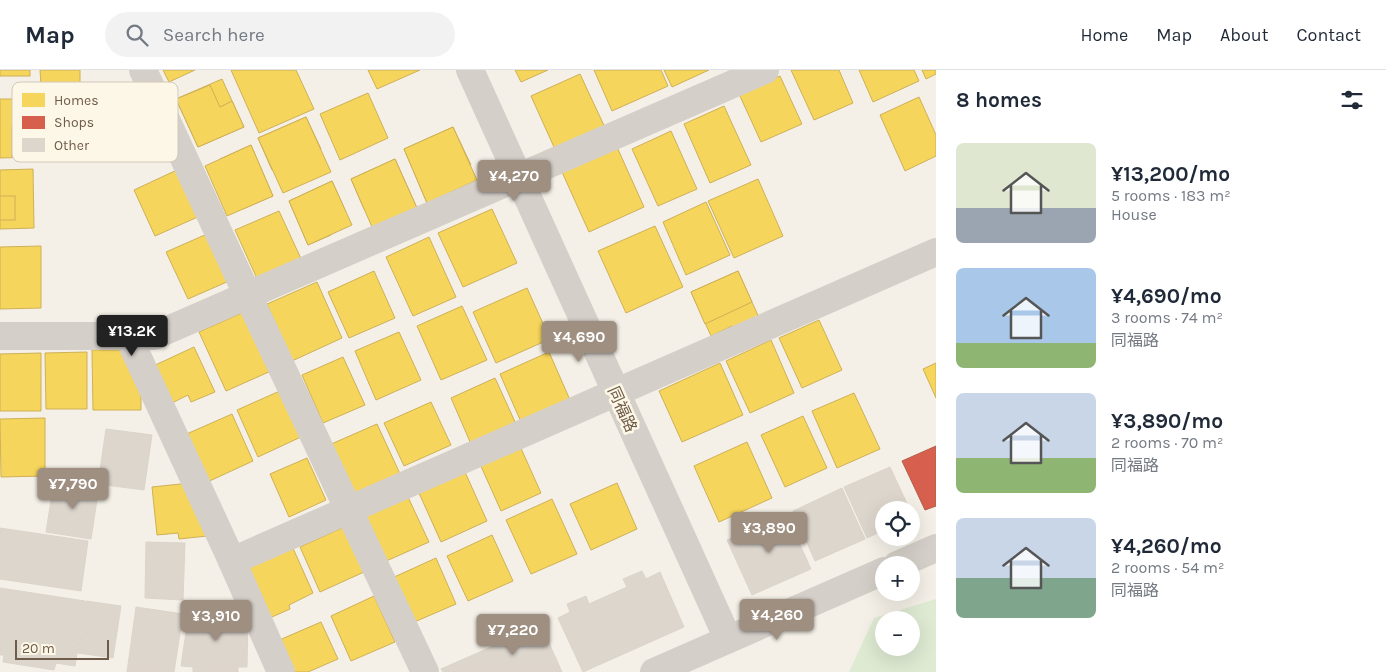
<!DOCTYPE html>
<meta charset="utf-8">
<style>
:root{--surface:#fff;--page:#f2f2f3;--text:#1f2937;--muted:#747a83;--line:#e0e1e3;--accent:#9e8f81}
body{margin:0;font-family:Karla,"Noto Sans SC",sans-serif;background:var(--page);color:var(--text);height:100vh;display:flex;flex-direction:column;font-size:19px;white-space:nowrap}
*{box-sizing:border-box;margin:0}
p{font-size:16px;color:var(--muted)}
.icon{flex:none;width:28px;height:28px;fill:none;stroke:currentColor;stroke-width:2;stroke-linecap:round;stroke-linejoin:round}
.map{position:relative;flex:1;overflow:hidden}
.details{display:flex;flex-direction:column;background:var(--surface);width:450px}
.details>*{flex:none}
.controls{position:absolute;left:875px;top:431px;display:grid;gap:10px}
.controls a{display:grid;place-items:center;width:45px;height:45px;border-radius:50%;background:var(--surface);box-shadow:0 5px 20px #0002;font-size:25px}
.scale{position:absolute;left:15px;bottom:12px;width:94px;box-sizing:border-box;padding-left:5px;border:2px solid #6f5b4a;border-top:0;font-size:14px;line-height:18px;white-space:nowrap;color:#6f5b4a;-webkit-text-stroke:4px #fdf7e7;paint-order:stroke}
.price{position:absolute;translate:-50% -42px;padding:0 11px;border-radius:5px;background:var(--accent);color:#fff;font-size:16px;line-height:32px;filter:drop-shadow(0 1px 2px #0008)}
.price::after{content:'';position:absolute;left:50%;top:30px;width:15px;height:11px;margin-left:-8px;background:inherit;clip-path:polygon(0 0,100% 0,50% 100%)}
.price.current{background:#222;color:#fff}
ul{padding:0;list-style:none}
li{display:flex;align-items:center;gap:15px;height:125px;padding:0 20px}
li span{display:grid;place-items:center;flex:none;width:140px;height:100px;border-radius:8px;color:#555}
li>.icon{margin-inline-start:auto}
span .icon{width:60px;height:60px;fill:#fffc;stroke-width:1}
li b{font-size:21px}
h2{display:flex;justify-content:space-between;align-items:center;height:60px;padding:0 20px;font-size:21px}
header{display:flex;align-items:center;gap:30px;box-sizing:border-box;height:70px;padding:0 25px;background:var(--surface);border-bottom:1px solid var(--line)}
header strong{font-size:24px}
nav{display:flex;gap:28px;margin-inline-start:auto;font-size:18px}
.search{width:350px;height:45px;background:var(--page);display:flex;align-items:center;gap:12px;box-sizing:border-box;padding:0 18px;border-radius:28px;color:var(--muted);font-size:19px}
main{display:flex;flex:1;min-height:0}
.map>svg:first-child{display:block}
.green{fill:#deead2;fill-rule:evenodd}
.homes{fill:#f6d55c;stroke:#ceb057}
.shops{fill:#d6604d;stroke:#b75e4c}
.building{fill:#ddd6cd;stroke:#dcd4ca}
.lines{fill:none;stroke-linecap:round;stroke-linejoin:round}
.street{stroke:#d5cfc9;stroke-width:28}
.secondary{stroke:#d5cfc9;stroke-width:28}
.labels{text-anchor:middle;stroke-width:5;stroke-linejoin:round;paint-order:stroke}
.street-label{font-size:16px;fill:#6f5b4a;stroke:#fdf7e7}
.key{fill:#fdf7e7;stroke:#d2c8b8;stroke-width:1}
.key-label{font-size:14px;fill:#6f5b4a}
</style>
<header>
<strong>Map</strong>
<div class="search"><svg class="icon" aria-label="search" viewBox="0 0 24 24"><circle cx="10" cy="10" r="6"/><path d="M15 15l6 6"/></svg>Search here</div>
<nav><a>Home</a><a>Map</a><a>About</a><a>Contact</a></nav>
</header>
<main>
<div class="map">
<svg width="936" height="602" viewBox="0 0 936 602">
<rect width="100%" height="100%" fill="#f4f0e7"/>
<path class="green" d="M936 529V602H849L874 548ZM884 550H911V578H884Z"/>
<g class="homes">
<rect x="0" y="0" width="30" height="6"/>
<path d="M40 0H80V14L41 15Z"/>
<path d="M163 0H195L169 12Z"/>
<path d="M231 0H296L314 39 259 63Z"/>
<path d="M368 0H420L377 19Z"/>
<path d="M515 0H548L521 12Z"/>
<path d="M594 0H661L668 16 612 41Z"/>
<path d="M664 0H709L672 17Z"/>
<path d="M791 0H839L853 33 814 50Z"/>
<path d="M859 0H914L919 11 873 32Z"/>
<path d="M922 0H936V4L926 9Z"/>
<path d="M580 4 608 64 558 86 531 26Z"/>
<path d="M780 6 802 54 761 72 739 24Z"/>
<path d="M222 9 244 57 198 77 176 29Z"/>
<path d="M210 15 220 37 232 31 244 57 198 77 176 29Z"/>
<path d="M368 23 388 68 340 90 320 44Z"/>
<path d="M919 27 936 65V86L905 101 880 45Z"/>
<path d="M0 29H35V87L0 88Z"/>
<path d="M724 36 751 95 710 113 684 54Z"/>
<path d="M306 47 321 79 272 100 258 68Z"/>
<path d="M306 47 331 102 283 123 258 68Z"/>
<rect x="12" y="57" width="23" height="30"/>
<path d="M453 57 471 95 453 103 459 119 427 133 404 79Z"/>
<path d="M453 57 477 110 427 133 404 79Z"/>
<path d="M671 61 697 119 658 136 632 79Z"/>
<path d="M251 75 273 126 243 139 220 89Z"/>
<path d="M251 75 273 126 227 146 205 96Z"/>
<path d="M617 77 644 137 589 162 562 102Z"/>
<path d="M395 89 417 138 397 147 388 128 364 139 351 109Z"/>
<path d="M395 89 417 138 372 157 351 109Z"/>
<path d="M33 99 34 158 0 159V100Z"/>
<path d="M179 99 200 146 155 166 134 120Z"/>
<path d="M758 109 783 166 734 188 708 131Z"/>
<path d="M332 111 346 142 324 151 331 165 308 175 289 131Z"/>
<path d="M332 111 352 155 308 175 289 131Z"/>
<rect x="0" y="126" width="15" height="24"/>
<path d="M706 132 730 185 686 205 663 152Z"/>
<path d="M492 139 517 193 463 217 438 163Z"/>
<path d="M279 141 303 193 259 213 235 160Z"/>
<path d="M655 156 683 217 626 243 598 181Z"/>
<path d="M207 164 229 211 188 229 166 182Z"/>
<path d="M429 167 456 227 413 246 386 187Z"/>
<path d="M41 176V238L0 239V177Z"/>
<path d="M374 201 395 248 349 268 328 222Z"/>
<path d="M738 201 761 252 735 264 732 256 711 266 691 222Z"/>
<path d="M738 201 752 232 705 254 691 222Z"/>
<path d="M317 212 342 268 292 291 267 234Z"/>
<path d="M527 218 550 269 496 293 473 242Z"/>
<path d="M462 236 487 290 441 310 417 256Z"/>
<path d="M244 242 271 301 226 321 199 262Z"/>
<path d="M819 250 842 300 802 318 779 268Z"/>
<path d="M399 262 421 310 376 330 355 281Z"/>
<path d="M771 270 794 323 750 343 726 291Z"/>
<path d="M194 277 215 322 191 332 188 325 168 335 151 297Z"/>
<path d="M92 280H122L141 311V340H93Z"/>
<path d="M87 282V339H46L45 283Z"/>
<path d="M549 282 570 330 521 352 500 304Z"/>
<path d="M41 283V341H0V284Z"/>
<path d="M343 287 365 335 323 353 302 305Z"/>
<path d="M720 293 743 345 682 372 659 321Z"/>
<path d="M936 293V328L923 299Z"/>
<path d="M495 308 516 354 471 374 451 328Z"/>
<path d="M282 320 303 366 258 387 237 340Z"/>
<path d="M854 323 880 379 837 398 812 341Z"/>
<path d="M431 332 451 375 404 396 384 353Z"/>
<path d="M232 344 253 391 203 414 182 366Z"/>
<path d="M803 346 827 398 785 417 761 365Z"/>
<path d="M45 348V406L1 407 0 349Z"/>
<path d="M377 354 401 406 353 427 329 375Z"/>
<path d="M747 372 772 428 719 452 694 396Z"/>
<path d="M520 376 541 423 501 441 480 394Z"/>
<path d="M307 388 326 430 289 447 270 404Z"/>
<path d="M465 402 487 451 441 472 419 423Z"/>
<path d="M190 413 207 466 179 469 178 463 157 465 152 417Z"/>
<path d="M617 413 637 459 591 480 570 434Z"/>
<path d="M408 427 429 472 384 492 364 447Z"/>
<path d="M552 429 577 484 531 504 506 450Z"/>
<path d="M344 457 364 502 320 522 300 477Z"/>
<path d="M492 465 513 511 468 531 447 486Z"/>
<path d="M292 476 313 523 289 535 290 539 265 550 242 499Z"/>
<path d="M436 488 456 534 412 553 392 508Z"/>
<path d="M374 526 395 572 351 591 331 546Z"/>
<path d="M321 552 338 589 308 602H291L277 571Z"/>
</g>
<path class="shops" d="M936 376V436L925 440 902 391Z"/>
<g class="building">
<path d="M106 359 152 365 144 420 98 414Z"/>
<path d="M890 397 910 440H884V460L867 468 844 417Z"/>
<path d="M54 411 99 417 91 469 46 462Z"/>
<path d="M842 418 865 469 815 491 793 441Z"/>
<path d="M786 444 811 499 752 525 727 470Z"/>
<path d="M0 458 88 471 81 521 0 509Z"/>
<path d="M146 472 185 473 183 530 145 528Z"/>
<path d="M642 501 646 509 660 502 684 557 583 602 558 548 570 542 567 534 586 526 589 534 627 517 623 509Z"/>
<path d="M0 518 85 531 75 596 56 593 54 600 3 592 4 585H0Z"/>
<path d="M86 531 121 536 113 588 78 583Z"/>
<path d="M136 537 183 544 174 602H127Z"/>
<path d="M189 542 248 543 247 597H238V602H193V597L181 596Z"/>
<path d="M541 555 562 602H443L441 599Z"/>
</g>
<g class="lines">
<g class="street">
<path d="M143 0 248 226 425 602"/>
<path d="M470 0 728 569"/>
<path d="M0 266H154L765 0"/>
<path d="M128 266 232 491"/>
<path d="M281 602 232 491 936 182"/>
</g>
<g class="secondary">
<path d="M897 495 936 478"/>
<path d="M654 602 884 501"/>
</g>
</g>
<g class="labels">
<g class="street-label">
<text transform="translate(623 339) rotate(66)" y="6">同福路</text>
</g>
</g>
<rect x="12" y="12" width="166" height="80" rx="8" class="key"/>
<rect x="22" y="23" width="23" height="14" fill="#f6d55c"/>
<rect x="22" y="46" width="23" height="13" fill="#d6604d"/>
<rect x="22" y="68" width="23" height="14" fill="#ddd6cd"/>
<g class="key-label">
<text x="54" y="35">Homes</text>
<text x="54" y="57">Shops</text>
<text x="54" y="80">Other</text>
</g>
</svg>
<div class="controls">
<a><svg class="icon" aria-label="locate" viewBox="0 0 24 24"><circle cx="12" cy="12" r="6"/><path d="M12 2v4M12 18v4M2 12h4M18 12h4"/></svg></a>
<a>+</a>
<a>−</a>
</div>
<div class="scale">20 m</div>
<b class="price" style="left:514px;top:132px">¥4,270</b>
<b class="price current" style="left:132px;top:287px">¥13.2K</b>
<b class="price" style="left:579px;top:293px">¥4,690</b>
<b class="price" style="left:73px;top:440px">¥7,790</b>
<b class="price" style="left:769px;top:484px">¥3,890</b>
<b class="price" style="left:777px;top:571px">¥4,260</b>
<b class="price" style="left:216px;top:572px">¥3,910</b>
<b class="price" style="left:513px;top:586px">¥7,220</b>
</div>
<section class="details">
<h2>8 homes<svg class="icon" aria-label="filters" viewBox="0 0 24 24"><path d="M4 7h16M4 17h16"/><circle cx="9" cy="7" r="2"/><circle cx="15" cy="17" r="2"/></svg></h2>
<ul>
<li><span style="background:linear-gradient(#dfe7d0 65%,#9aa5b1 0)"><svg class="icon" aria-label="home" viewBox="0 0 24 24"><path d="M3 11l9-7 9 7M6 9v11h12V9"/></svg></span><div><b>¥13,200/mo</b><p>5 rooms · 183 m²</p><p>House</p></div></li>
<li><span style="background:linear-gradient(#a9c7e8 75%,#8fb573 0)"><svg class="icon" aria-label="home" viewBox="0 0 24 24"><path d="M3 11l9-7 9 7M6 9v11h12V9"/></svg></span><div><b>¥4,690/mo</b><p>3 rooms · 74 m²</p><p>同福路</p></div></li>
<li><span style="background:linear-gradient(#c9d6e8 65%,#8fb573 0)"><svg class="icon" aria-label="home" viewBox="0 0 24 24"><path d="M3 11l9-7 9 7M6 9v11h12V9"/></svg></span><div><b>¥3,890/mo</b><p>2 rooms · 70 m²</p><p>同福路</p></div></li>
<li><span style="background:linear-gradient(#c9d6e8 60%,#7fa58c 0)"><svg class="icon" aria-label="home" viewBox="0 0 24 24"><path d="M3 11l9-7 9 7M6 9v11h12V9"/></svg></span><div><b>¥4,260/mo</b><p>2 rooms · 54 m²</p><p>同福路</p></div></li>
</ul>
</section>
</main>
